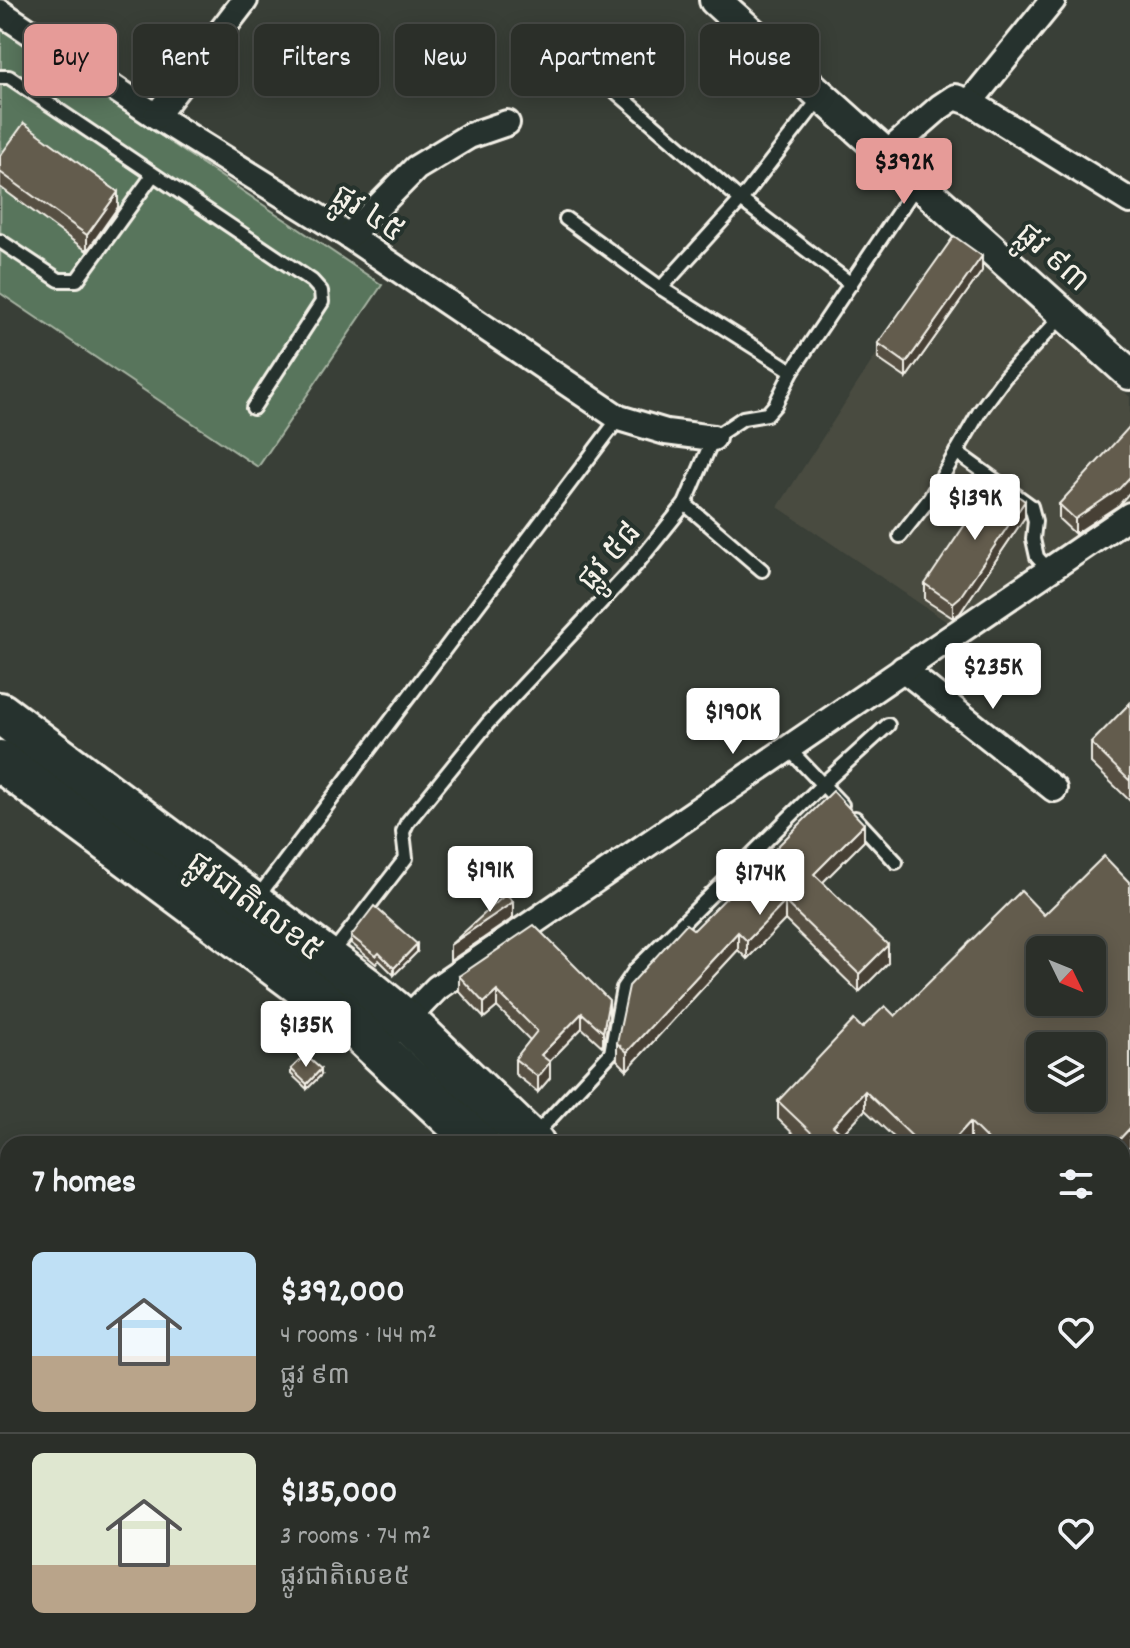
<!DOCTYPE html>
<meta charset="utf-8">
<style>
:root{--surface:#2b2f29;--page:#373b35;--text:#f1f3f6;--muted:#a6a9a8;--line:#474a46;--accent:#e69b98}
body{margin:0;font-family:Dekko,"Noto Sans Khmer",sans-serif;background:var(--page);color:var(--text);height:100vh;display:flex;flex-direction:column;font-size:30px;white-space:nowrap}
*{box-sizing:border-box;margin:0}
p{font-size:26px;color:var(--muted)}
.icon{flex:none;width:44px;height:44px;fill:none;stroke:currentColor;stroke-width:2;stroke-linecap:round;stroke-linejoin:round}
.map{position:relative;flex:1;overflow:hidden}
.sheet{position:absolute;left:0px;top:1136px;width:1130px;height:512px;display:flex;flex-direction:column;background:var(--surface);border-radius:24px 24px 0 0;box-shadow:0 4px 20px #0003,0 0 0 2px var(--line)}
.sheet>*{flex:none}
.banner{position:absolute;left:24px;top:24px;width:1082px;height:72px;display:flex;gap:16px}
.needle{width:52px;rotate:133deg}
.fabs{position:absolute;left:1026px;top:936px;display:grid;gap:16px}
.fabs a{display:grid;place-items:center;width:80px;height:80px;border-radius:12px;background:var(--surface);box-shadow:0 4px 20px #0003,0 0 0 2px var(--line);font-size:40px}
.price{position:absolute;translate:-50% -68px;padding:0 18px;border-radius:8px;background:#fff;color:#222;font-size:26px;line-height:52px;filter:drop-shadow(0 2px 4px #0008)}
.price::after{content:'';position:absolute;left:50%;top:48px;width:24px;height:18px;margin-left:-12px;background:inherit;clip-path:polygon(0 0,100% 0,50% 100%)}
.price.active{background:var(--accent);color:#111}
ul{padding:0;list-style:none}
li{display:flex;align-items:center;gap:24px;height:200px;padding:0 32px}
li+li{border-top:2px solid var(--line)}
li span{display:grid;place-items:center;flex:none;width:224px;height:160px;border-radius:12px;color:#555}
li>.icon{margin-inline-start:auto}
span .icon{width:96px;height:96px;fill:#fffc;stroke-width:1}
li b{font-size:34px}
h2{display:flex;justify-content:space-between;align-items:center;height:96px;padding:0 32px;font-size:34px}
.tag{padding:0 28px;border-radius:12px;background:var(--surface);box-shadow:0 4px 20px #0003,0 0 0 2px var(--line);font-size:28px;line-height:72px}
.tag.active{background:var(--accent);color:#111}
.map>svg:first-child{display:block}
.built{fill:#494b41}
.green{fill:#59755c;stroke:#a6b3a2;stroke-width:2}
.water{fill:#4b6470;stroke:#8f9ca0;stroke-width:2}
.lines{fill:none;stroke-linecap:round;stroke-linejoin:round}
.service-casing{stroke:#f4f1e8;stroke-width:18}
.minor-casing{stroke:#f4f1e8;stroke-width:30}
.tertiary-casing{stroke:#f4f1e8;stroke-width:36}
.trunk-casing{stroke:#f4f1e8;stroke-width:46}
.service{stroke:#26332d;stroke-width:12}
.minor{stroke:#26332d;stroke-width:24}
.tertiary{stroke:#26332d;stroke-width:30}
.trunk{stroke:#26332d;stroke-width:40}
.wall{fill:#564f42;stroke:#f4f1e8;stroke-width:2}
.shaded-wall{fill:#464036;stroke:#f4f1e8;stroke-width:2}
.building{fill:#645c4d;stroke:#f4f1e8;stroke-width:2;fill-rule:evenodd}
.labels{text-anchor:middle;stroke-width:8;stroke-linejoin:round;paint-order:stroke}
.street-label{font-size:32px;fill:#f4f1e8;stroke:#26332d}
</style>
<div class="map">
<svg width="1130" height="1648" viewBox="0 0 1130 1648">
<rect width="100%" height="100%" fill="#393f37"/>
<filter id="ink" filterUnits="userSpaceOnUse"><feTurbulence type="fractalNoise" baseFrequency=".0125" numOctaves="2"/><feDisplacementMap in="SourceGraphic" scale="16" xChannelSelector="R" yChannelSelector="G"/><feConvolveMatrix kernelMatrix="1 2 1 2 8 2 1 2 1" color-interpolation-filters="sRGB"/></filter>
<g filter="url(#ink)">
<path class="built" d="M953 235 1130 397V511L967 623 947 622 778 507Z"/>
<path class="green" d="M1 28 382 285 258 467 0 293Z"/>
<path class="water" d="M0 1188 8 1194V1640H492L500 1648H0Z"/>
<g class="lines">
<defs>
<g id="service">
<path d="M0 77H9L312 281 321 291 322 302 253 408"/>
<path d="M615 91 741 200 851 284"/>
<path d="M566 219 661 288 792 371"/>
<path d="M0 241 59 280H77L153 175"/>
<path d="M661 288 741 200 820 98"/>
<path d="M956 452 1031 506 1035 521 1033 539 1037 557 1049 570"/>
<path d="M685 504 762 570"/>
<path d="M900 536 930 498 980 411 1005 377 1064 314"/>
<path d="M788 748 842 805"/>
<path d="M855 818 896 862"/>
<path d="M257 898 619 418"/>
<path d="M330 956 406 858 403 832 407 823 488 723 636 565 685 504 713 438 743 418 767 414 775 405 792 371 918 183"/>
<path d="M532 1138 611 1053 623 988 636 969 823 784 888 725"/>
<path d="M1066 1648 1073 1640"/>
</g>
<g id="minor">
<path d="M0 12 156 116 349 236 619 418 666 432 713 438"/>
<path d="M970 102 1053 0"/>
<path d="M156 116 245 0"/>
<path d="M885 155 940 107 955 97 970 102 1130 201"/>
<path d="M349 236 416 168 469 136 507 123"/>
<path d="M903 669 1054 789"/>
<path d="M396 1030 437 988 1130 515"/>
</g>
<path id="tertiary" d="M715 0 1130 374"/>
<g id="trunk">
<path d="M0 713 364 986 405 1020 534 1144"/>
<path d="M0 761 340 1014 479 1144"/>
<path d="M975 1640 983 1648"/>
<path d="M1026 1640 1034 1648"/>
</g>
</defs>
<use href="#service" class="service-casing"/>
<use href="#minor" class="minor-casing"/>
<use href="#tertiary" class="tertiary-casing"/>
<use href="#trunk" class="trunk-casing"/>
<use href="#service" class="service"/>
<use href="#minor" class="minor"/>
<use href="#tertiary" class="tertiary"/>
<use href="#trunk" class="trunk"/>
</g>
<g class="wall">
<path d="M0 156 118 207 87 251 0 187Z"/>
<path d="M982 271 906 378 878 359V343Z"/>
<path d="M1059 504 1119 505 1075 534 1059 519Z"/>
<path d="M1025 517 960 613 953 618 925 600V584Z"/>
<path d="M1130 704V801L1091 763V743Z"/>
<path d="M864 841 823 882 888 963 859 992 785 920 747 959 738 950 627 1070 617 1060V1043L694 930Z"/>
<path d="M1130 883V1147L1122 1155V1144H973L970 1140 966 1144H901L865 1110 842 1134 853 1144H804L778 1119V1101L862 1028 895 1016 1044 915Z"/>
<path d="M351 936 417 952 394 975 379 960 376 964 351 943Z"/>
<path d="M459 976 609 1016 603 1047 582 1028 549 1062 550 1078 538 1092 515 1074V1059L530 1040 497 1007 484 1018 459 991Z"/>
<path d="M291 1069 321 1075 307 1089 291 1074Z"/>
<path d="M1130 1223V1499L1122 1491V1231Z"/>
<path d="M1083 1640H1122L1130 1648H1085L1083 1645Z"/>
</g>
<g class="shaded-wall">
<path d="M118 192V207L87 251V235Z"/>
<path d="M982 256V271L906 378V363Z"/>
<path d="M1130 477V492L1119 505 1075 534V519Z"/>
<path d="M1025 501V517L960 613 953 618V603Z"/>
<path d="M864 824V841L814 891V874Z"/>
<path d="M513 902V918L450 961V945Z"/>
<path d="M785 902V920L747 959V941Z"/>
<path d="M738 932V950L627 1070V1052Z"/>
<path d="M417 944V952L394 975V968Z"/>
<path d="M888 945V963L859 992V974Z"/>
<path d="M497 991V1007L484 1018V1003Z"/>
<path d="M609 1000V1016L603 1047V1032Z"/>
<path d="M582 1013V1028L541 1070V1055Z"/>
<path d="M550 1062V1078L538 1092V1077Z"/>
<path d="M321 1069V1075L307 1089V1084Z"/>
<path d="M865 1091V1110L833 1144V1126Z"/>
<path d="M970 1122V1140L966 1144H950Z"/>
<path d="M1130 1128V1147L1122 1155V1144H1115Z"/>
</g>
<g class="building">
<path d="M24 123 118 192 87 235 0 172V156Z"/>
<path d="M954 236 982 256 906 363 878 343Z"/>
<path d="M1130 426V477L1119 489 1075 519 1059 504Z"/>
<path d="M995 480 1025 501 960 597 953 603 925 584Z"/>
<path d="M1130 703V781L1091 743Z"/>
<path d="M833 791 864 824 814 874 888 945 859 974 785 902 747 941 738 932 627 1052 617 1043 629 986 686 924 694 930Z"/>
<path d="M1104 856 1130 883V1128L1115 1144H992L970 1122 950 1144H914L917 1141 865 1091 833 1126 853 1144H816L819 1140 778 1101 854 1020 862 1028 885 1006 895 1016 1021 891 1044 915ZM1040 950H1092V1002H1040ZM1040 1046H1092V1098H1040Z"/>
<path d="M506 894 513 902 450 945Z"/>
<path d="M374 906 417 944 394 968 379 953 376 956 351 936Z"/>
<path d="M534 925 609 1000 603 1032 582 1013 541 1055 550 1062 538 1077 515 1059 537 1031 497 991 484 1003 459 976Z"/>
<path d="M305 1055 321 1069 307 1084 291 1069Z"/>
<path d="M1130 1223V1479L1122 1471V1408L1127 1403 1122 1398V1231Z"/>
<path d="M1130 1580V1643L1125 1648H1104L1096 1640H1122V1588Z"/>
</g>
</g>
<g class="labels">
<g class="street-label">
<text transform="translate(369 212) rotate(33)" y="11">ផ្លូវ ៤៥</text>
<text transform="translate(1054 256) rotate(42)" y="11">ផ្លូវ ៩៣</text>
<text transform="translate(608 555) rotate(-49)" y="11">ផ្លូវ ៥៨</text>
<text transform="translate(256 905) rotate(37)" y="11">ផ្លូវជាតិលេខ៥</text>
</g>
</g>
</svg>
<div class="fabs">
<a><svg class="needle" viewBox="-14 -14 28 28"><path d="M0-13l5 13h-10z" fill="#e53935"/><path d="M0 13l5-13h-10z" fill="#a6a9a8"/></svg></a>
<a><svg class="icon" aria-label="layers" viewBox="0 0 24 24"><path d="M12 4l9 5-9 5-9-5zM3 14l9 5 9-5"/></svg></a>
</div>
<b class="price active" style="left:904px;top:206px">$392K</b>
<b class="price" style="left:975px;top:542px">$139K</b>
<b class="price" style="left:993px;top:711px">$235K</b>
<b class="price" style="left:733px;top:756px">$190K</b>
<b class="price" style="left:490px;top:914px">$191K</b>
<b class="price" style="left:760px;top:917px">$174K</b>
<b class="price" style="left:306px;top:1069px">$135K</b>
<div class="banner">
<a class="tag active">Buy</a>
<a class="tag">Rent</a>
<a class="tag">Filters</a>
<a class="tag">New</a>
<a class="tag">Apartment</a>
<a class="tag">House</a>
</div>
<section class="sheet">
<h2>7 homes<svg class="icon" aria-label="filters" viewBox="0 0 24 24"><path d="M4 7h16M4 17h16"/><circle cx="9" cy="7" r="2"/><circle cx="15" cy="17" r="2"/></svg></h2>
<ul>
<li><span style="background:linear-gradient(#bfe0f5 65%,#b9a48a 0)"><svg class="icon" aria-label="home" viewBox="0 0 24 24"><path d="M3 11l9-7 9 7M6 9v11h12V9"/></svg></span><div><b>$392,000</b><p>4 rooms · 144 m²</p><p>ផ្លូវ ៩៣</p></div><svg class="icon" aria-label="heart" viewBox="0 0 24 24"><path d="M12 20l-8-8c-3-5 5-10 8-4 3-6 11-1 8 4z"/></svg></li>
<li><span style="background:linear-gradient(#dfe7d0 70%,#b9a48a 0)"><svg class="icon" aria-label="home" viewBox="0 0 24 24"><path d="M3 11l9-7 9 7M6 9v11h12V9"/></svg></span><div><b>$135,000</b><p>3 rooms · 74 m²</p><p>ផ្លូវជាតិលេខ៥</p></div><svg class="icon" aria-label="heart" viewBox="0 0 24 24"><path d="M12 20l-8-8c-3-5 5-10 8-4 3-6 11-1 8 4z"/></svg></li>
</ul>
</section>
</div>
